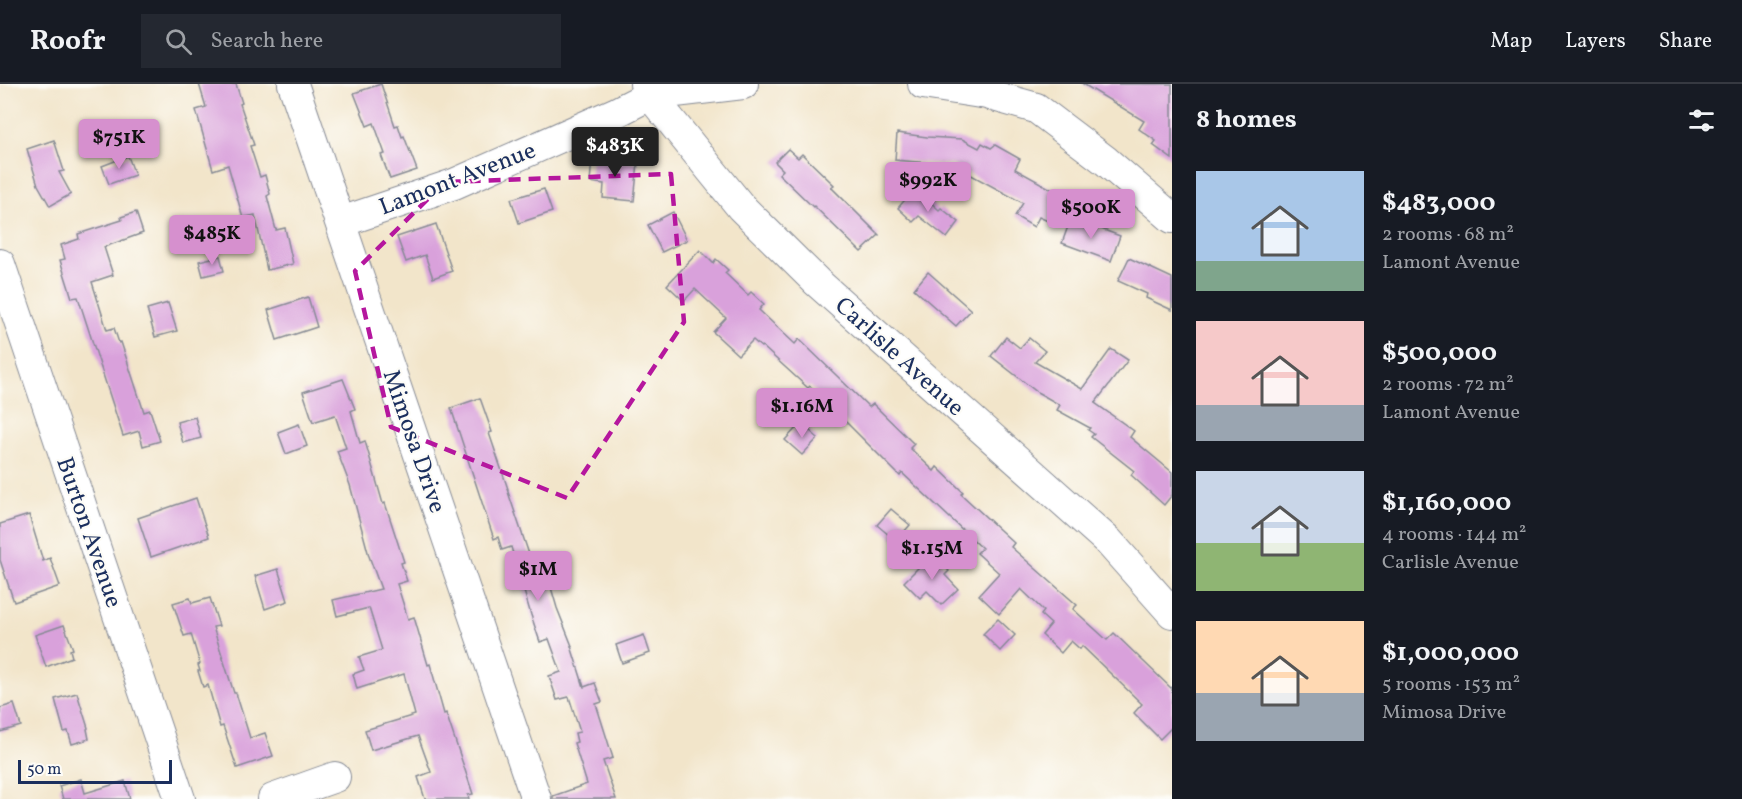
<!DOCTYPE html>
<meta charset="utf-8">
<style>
:root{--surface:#171b24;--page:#242831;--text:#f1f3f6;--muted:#9ea1a6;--line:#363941;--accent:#d690ce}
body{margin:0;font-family:Vollkorn,serif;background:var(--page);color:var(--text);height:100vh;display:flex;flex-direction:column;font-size:22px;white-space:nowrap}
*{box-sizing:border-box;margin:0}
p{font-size:20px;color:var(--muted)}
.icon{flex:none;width:33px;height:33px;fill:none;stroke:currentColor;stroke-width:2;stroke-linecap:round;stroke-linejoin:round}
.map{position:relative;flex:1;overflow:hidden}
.sheet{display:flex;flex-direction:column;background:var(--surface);width:570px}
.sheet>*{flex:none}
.scale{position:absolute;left:18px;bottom:15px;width:154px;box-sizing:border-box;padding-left:6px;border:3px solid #1b2f5e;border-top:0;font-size:16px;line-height:21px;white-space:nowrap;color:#1b2f5e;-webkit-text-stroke:4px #fdfcf7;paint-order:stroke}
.price{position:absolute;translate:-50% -51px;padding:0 14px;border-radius:6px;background:var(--accent);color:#111;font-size:20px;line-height:39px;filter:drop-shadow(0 2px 3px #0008)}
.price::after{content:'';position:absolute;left:50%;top:36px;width:18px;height:14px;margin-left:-9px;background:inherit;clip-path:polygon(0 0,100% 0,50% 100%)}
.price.active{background:#222;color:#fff}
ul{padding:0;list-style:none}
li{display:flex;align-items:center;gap:18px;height:150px;padding:0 24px}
li span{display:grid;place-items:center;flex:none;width:168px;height:120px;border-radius:0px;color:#555}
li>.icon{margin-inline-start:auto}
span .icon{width:72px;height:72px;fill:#fffc;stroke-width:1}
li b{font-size:26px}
h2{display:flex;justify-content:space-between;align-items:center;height:72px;padding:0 24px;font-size:26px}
header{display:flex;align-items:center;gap:36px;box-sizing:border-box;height:84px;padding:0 30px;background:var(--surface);border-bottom:2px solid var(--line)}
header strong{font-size:28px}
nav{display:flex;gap:33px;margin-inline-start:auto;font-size:21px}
.search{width:420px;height:54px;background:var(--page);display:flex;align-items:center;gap:15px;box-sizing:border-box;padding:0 21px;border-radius:0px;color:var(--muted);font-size:22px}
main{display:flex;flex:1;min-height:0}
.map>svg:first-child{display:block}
.building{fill:#d9a1db}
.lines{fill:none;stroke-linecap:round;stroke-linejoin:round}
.minor-casing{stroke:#868a94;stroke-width:32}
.minor{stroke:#fff;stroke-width:30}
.marked{fill:none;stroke:#b5179e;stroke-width:4.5;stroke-dasharray:12 8;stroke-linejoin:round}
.labels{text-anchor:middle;stroke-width:4.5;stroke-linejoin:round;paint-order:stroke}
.street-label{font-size:24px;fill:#1b2f5e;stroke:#fdfcf7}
</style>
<header>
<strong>Roofr</strong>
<div class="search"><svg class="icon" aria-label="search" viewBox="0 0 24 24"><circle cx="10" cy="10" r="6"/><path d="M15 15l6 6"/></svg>Search here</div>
<nav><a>Map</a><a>Layers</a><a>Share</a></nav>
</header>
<main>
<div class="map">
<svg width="1172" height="715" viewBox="0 0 1172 715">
<rect width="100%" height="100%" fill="#fdfcf7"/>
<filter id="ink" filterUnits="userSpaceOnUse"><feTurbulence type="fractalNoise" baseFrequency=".0167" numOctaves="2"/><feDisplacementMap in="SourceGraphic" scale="12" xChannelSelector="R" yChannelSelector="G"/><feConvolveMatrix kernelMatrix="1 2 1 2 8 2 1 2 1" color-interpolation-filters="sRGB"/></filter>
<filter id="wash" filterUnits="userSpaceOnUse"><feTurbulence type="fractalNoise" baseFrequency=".008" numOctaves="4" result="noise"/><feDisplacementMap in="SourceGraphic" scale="24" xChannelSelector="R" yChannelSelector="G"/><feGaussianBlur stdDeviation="1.35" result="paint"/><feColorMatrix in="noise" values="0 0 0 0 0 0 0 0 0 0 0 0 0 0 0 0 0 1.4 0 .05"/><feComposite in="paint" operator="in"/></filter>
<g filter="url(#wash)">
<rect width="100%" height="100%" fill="#f2e5ca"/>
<g id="blocks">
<g class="building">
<path d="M199 0H236L242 19 240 20 254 61 250 62 260 93 265 91 270 110 267 112 276 146 285 144 293 180 267 186 255 131 243 134 228 81 213 86 196 26 206 23Z"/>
<path d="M381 0 395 42 398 41 402 53 404 52 417 86 390 95 381 71 385 70 374 39 367 42 354 9Z"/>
<path d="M1083 0H1172V75L1153 61 1156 57 1139 45 1144 37Z"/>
<path d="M897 49 927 53 962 55 979 64 982 59 991 64 995 61 1020 75 1015 85 1064 112 1050 138 1039 133 1034 143 1015 132 1023 119 953 81 895 76Z"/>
<path d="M54 56 64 87 59 88 71 110 50 122 38 101 27 65Z"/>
<path d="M788 65 798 74 802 70 834 101 831 103 879 151 861 168 814 122 813 123 779 90 783 86 775 78Z"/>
<path d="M128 72 135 91 109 100 102 82Z"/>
<path d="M592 74 638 79 634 117 603 114 604 100 590 98Z"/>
<path d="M915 104 939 126 941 124 959 138 947 154 919 132 913 138 898 124Z"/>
<path d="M544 105 552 128 519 139 511 115Z"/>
<path d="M136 128 143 149 104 163 113 191 92 198 107 246 114 244 119 259 121 258 144 328 150 326 160 357 143 362 139 347 123 352 78 213 72 214 60 176 65 175 61 161 79 155 78 150 122 136 121 133Z"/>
<path d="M673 128 687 156 662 168 648 141Z"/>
<path d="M1071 134 1120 152 1111 177 1062 159Z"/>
<path d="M436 140 452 187 433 194 425 171 406 178 397 153Z"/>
<path d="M700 166 713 179 716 175 728 186 725 189 748 211 751 208 764 220 759 226 795 260 799 255 869 323 873 320 914 360 910 364 934 387 937 383 963 408 961 410 1014 459 1011 463 1077 521 1073 525 1107 556 1114 549 1172 605V643L1160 655 1134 629 1142 620 1082 562 1080 565 1071 557 1061 569 1042 551 1051 540 1041 531 1044 527 1021 505 999 530 979 511 999 489 977 469 982 464 902 389 900 392 810 302 808 304 762 262 761 263 753 256 738 271 713 248 726 234 695 205 684 217 667 201Z"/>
<path d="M220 172 224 187 203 192 199 177Z"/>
<path d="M1129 174 1172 194V226L1146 214 1147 210 1118 197Z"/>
<path d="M928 188 971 226 956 242 914 205Z"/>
<path d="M308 213 317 243 277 256 268 226Z"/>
<path d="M168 219 177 247 155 253 147 225Z"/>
<path d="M1006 253 1020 264 1029 254 1045 267 1035 278 1082 305 1111 265 1128 276 1095 319 1134 347 1130 353 1172 388V411L1164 421 1131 391 1134 387 1091 353 1094 350 1088 346 1090 344 1057 326 1060 321 1037 308 991 272Z"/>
<path d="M343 295 355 325 351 327 360 359 365 357 383 420 385 419 404 478 401 479 407 497 397 500 408 535 414 533 428 581 430 580 444 630 446 629 473 710 468 711 469 715H425L418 693 431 688 418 652 371 666 365 646 415 631 404 590 357 605 353 590 364 586 359 573 382 566 369 524 337 532 333 516 381 505 369 472 350 401 337 367 346 364 335 331 313 338 303 308Z"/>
<path d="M480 314 492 348 489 349 508 405H507L532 479 543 476 557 524 572 562H571L584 603 595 599 602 618 596 620 613 674 603 677 616 715H553V712L587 700 574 659 577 658 575 649 580 648 569 613 557 616 549 592 561 588 549 555 540 558 531 531 511 463 502 466 498 453 494 455 451 324Z"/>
<path d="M195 333 201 354 183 359 177 338Z"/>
<path d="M801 339 818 354 802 371 785 356Z"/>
<path d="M299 340 307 362 286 370 278 348Z"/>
<path d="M196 414 209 453 151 473 138 434Z"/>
<path d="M891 425 910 441 896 457 877 441Z"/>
<path d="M29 431 43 477 50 474 60 502 14 518 0 476V440Z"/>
<path d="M932 470 949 487 945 491 958 505 941 521 927 507 920 514 904 498Z"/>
<path d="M278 485 288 517 265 525 255 492Z"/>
<path d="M190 514 192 519 210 514 219 542 213 543 234 609H236L250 654 265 649 273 672 237 684 223 642 220 643 208 601 203 603 198 587H200L198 581 200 580 191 550 184 552 173 519Z"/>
<path d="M998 535 1015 551 1000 567 983 550Z"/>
<path d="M64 541 73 565 70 566 72 573 46 583 35 551Z"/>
<path d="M644 551 650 569 622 579 616 561Z"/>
<path d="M77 609 88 644 87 645 89 655 72 660 68 647 64 648 55 615Z"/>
<path d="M14 620 21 642 0 648V624Z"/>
<path d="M81 695 85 709 125 697 130 715H63L59 702Z"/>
</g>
</g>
</g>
<g filter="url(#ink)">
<use href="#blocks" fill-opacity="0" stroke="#868a94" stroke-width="1.5"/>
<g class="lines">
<defs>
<g id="minor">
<path d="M293 0 536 715"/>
<path d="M645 0 650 11 741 123 817 198 1109 458 1172 529"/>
<path d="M923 0 987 10 1036 24 1106 77 1172 134"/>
<path d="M341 138 454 100 615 29 650 11 743 0"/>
<path d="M0 180 180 715"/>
<path d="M273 715 335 693"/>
</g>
</defs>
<use href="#minor" class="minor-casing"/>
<use href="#minor" class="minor"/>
</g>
</g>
<path class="marked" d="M671 90 684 238 567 414 391 343 355 187 445 98Z"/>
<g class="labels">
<g class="street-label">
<text transform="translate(457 94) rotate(-21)" y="8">Lamont Avenue</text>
<text transform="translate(900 272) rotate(42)" y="8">Carlisle Avenue</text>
<text transform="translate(415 357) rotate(71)" y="8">Mimosa Drive</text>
<text transform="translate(90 448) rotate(71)" y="8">Burton Avenue</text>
</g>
</g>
</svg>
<div class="scale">50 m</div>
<b class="price" style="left:119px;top:86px">$751K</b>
<b class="price active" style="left:615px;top:94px">$483K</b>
<b class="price" style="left:928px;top:129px">$992K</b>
<b class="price" style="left:1091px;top:156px">$500K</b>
<b class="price" style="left:212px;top:182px">$485K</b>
<b class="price" style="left:802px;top:355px">$1.16M</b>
<b class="price" style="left:932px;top:497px">$1.15M</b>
<b class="price" style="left:538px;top:518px">$1M</b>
</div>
<section class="sheet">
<h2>8 homes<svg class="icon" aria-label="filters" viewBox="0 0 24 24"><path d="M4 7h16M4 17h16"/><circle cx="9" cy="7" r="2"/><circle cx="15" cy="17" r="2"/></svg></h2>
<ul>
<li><span style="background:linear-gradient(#a9c7e8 75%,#7fa58c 0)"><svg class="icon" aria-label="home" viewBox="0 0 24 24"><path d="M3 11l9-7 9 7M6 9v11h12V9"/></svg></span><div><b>$483,000</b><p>2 rooms · 68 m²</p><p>Lamont Avenue</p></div></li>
<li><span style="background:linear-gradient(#f6c9c9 70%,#9aa5b1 0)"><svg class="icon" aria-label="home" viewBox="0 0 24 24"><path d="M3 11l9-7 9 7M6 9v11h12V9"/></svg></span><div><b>$500,000</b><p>2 rooms · 72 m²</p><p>Lamont Avenue</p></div></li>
<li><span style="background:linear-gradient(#c9d6e8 60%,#8fb573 0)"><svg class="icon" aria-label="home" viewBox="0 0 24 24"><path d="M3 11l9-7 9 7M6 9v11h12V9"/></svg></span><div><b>$1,160,000</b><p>4 rooms · 144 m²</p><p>Carlisle Avenue</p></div></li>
<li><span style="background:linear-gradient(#ffd9b3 60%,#9aa5b1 0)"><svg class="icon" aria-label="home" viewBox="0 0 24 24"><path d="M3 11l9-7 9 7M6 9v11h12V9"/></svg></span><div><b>$1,000,000</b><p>5 rooms · 153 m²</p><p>Mimosa Drive</p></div></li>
</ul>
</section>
</main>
